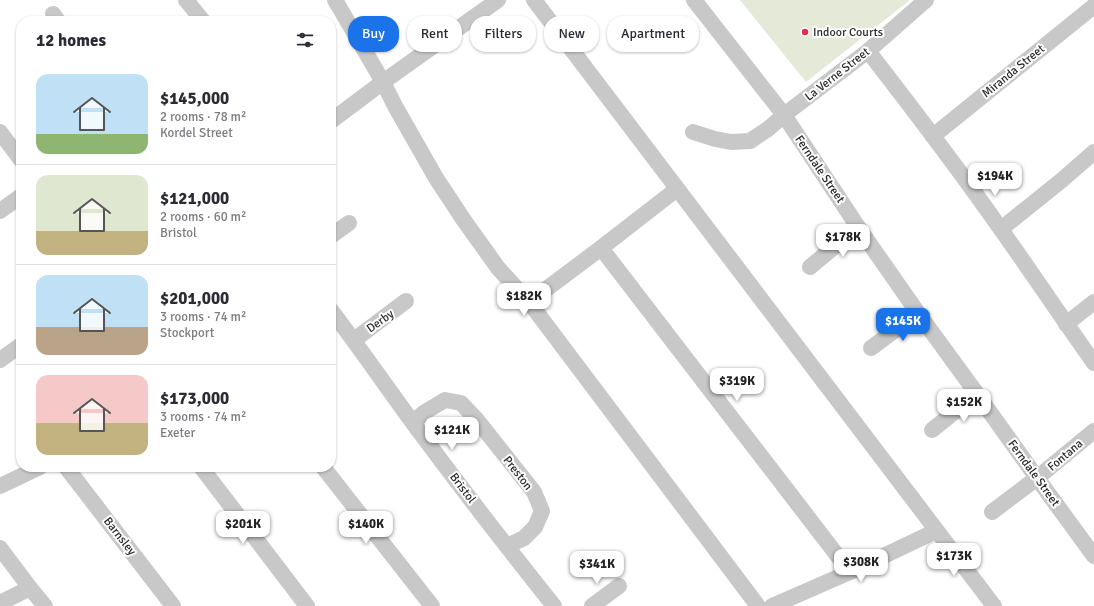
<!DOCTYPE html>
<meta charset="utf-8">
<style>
:root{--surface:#fff;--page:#f2f2f3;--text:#2b2b33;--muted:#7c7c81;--line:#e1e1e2;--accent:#1a73e8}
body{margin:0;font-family:Signika,sans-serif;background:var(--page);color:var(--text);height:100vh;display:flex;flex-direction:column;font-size:15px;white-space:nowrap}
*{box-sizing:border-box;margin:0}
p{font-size:13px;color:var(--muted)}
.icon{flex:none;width:22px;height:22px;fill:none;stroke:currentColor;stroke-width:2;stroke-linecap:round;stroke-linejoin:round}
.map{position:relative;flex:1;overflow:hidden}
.sheet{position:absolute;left:16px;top:16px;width:320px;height:456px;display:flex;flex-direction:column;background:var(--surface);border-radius:16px;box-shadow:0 1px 3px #0004}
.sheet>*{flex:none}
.banner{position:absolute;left:348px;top:16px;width:380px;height:36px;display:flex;gap:8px}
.price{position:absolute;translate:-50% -34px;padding:0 9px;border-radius:8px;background:#fff;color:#222;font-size:13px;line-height:26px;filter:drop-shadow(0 1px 2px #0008)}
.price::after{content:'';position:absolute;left:50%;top:24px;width:12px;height:9px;margin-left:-6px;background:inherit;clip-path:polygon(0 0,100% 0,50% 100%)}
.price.current{background:var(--accent);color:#fff}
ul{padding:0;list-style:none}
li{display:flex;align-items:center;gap:12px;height:100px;padding:0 20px}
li+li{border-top:1px solid var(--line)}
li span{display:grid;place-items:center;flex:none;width:112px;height:80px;border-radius:12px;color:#555}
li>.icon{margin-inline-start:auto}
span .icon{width:48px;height:48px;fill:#fffc;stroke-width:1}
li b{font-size:17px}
h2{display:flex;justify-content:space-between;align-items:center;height:48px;padding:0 20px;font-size:17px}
.tag{padding:0 14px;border-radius:16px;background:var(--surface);box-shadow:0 1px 3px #0004;font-size:14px;line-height:36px}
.tag.current{background:var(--accent);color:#fff}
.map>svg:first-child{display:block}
.green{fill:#e4e9d8}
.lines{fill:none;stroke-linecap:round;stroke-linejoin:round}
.minor{stroke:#c8c8c8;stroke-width:16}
.poi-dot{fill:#e12f51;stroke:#fff;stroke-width:1.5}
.labels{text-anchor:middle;stroke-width:4;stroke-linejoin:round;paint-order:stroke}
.poi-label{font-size:12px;fill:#2b2b2b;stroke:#fff;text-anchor:start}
.street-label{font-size:12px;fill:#2b2b2b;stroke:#fff}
</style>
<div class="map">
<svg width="1094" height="606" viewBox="0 0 1094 606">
<rect width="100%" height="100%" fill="#fff"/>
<path class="green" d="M740 0H910L806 82Z"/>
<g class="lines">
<g class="minor">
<path d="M186 0 203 21"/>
<path d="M335 0 383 82 395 106 436 178 463 219 498 268 529 302 758 606"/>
<path d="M534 0 994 606"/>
<path d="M694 0 784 115 858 227 918 313 977 394 1037 478 1094 556"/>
<path d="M53 14 58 21"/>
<path d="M868 51C913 109 958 168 1000 228 1032 273 1062 318 1094 363"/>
<path d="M331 121 383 82 498 0"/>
<path d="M0 132 21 160"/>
<path d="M693 132 715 139 731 142 750 141 768 129 784 115 868 51 926 0"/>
<path d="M933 136 1094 6"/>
<path d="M0 211 21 196"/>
<path d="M1001 229 1062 180 1094 152"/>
<path d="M331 236 349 223"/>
<path d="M601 248 850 572"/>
<path d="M810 267 858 227"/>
<path d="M529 302 601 248 677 189"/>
<path d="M331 310C359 347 386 386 413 423 459 485 506 546 554 606"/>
<path d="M1066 324 1094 302"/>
<path d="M354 340 406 301"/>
<path d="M871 348 918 313"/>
<path d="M0 360 21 345"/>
<path d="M413 422 425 412 445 400 461 403 477 420 534 492 542 511 535 527 524 538 507 546"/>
<path d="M932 430 977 394"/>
<path d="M66 467 173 606"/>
<path d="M201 467 307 606"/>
<path d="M323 467 432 606"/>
<path d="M0 486 40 467"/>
<path d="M992 512 1037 478 1094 431"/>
<path d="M0 548 30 588 45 606"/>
<path d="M0 603 30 588"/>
<path d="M592 606 619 586"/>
<path d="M772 606 850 572 936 531"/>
</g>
</g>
<circle class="poi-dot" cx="805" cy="32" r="4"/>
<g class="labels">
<g class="poi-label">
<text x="813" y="36">Indoor Courts</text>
</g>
<g class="street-label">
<text transform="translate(1013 71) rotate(-39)" y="4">Miranda Street</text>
<text transform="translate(837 74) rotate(-38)" y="4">La Verne Street</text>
<text transform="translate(820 169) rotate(56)" y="4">Ferndale Street</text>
<text transform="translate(380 321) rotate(-36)" y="4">Derby</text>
<text transform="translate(1065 455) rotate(-40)" y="4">Fontana</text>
<text transform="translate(518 473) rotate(52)" y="4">Preston</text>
<text transform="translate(1034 473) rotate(54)" y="4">Ferndale Street</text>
<text transform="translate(463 488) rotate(53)" y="4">Bristol</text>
<text transform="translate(120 536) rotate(52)" y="4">Barnsley</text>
</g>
</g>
</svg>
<b class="price" style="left:995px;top:197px">$194K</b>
<b class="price" style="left:843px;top:258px">$178K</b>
<b class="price" style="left:524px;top:317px">$182K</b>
<b class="price current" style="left:903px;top:342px">$145K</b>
<b class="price" style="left:737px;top:402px">$319K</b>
<b class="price" style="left:964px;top:423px">$152K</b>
<b class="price" style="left:452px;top:451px">$121K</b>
<b class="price" style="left:243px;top:545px">$201K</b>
<b class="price" style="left:366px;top:545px">$140K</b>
<b class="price" style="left:954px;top:577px">$173K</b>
<b class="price" style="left:861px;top:583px">$308K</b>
<b class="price" style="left:597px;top:585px">$341K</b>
<div class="banner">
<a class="tag current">Buy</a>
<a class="tag">Rent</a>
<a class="tag">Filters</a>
<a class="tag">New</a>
<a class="tag">Apartment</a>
</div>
<section class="sheet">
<h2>12 homes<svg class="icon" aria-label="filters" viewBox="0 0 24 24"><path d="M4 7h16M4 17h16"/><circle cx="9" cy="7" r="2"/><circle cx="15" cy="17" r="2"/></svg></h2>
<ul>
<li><span style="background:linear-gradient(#bfe0f5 75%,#8fb573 0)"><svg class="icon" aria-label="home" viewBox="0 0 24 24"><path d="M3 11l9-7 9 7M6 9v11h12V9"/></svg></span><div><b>$145,000</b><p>2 rooms · 78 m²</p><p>Kordel Street</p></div></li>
<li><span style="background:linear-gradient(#dfe7d0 70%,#c2b280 0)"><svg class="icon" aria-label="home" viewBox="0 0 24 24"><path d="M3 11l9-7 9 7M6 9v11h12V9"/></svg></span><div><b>$121,000</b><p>2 rooms · 60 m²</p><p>Bristol</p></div></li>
<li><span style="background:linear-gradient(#bfe0f5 65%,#b9a48a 0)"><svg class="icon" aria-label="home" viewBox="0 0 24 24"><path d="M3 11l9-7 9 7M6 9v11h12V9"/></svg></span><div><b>$201,000</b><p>3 rooms · 74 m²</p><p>Stockport</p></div></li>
<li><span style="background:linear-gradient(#f6c9c9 60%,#c2b280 0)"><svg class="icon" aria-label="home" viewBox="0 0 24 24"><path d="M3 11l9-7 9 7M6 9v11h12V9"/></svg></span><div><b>$173,000</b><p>3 rooms · 74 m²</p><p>Exeter</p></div></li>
</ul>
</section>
</div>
